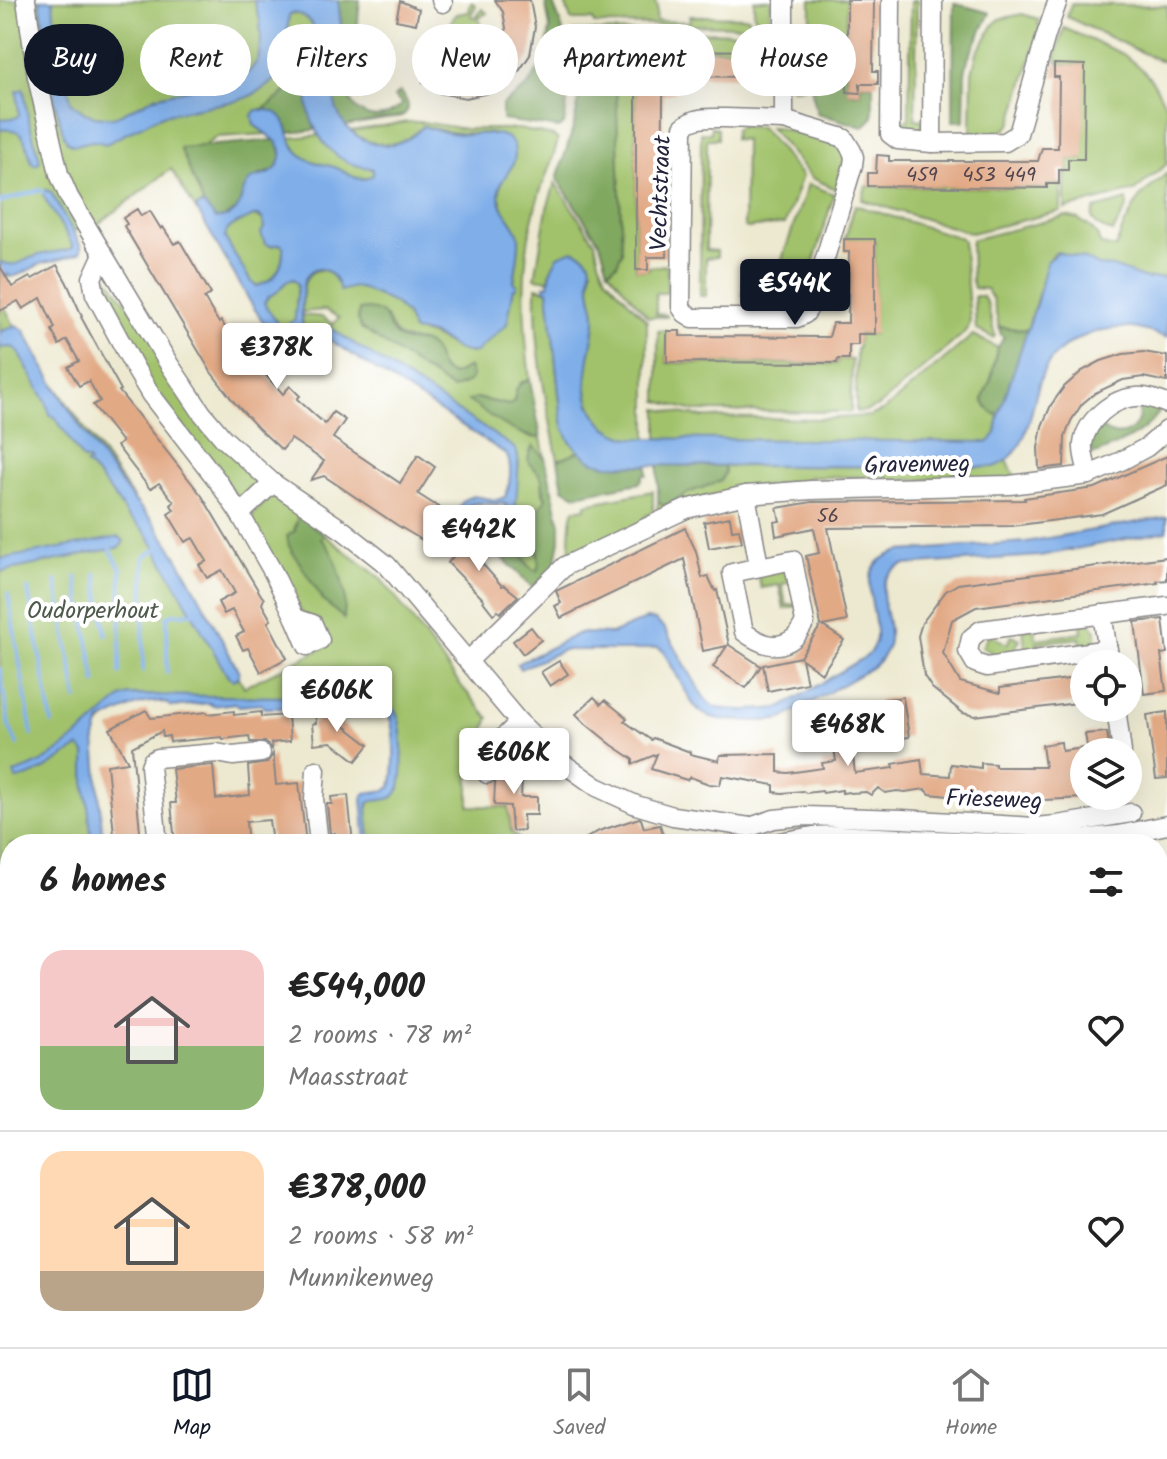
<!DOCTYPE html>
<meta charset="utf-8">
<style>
:root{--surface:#fff;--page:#f6f6f6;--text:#222;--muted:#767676;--line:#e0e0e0;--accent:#111827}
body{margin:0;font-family:Kalam,sans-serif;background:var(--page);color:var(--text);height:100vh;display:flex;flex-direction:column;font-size:30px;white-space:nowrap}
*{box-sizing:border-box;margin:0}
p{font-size:26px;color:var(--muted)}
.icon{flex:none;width:44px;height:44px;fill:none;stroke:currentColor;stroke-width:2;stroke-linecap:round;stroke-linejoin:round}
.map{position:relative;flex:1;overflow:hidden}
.sheet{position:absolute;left:0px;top:834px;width:1168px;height:514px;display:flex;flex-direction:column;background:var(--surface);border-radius:32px 32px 0 0;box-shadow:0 8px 32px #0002}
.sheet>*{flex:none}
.hud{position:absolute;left:24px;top:24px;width:1120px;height:72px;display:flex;gap:16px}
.buttons{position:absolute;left:1070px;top:650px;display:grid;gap:16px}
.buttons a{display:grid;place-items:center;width:72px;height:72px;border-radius:50%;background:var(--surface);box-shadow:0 8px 32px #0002;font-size:40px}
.price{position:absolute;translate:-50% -68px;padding:0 18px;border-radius:8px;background:#fff;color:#222;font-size:26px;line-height:52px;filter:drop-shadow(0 2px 4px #0008)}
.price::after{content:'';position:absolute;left:50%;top:48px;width:24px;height:18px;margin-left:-12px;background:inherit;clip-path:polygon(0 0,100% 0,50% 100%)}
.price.on{background:var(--accent);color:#fff}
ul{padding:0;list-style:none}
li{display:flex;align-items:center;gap:24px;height:200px;padding:0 40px}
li+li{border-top:2px solid var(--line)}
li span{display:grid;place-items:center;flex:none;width:224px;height:160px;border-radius:24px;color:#555}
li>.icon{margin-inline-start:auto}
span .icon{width:96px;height:96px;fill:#fffc;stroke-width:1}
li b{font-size:34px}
h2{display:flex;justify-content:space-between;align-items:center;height:96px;padding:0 40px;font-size:34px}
.chip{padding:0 28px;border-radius:36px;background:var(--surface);box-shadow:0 8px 32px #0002;font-size:28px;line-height:72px}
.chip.on{background:var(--accent);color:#fff}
.menu{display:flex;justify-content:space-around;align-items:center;height:112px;border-top:2px solid var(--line);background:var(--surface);font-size:22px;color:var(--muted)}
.menu a{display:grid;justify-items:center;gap:4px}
.menu .on{color:var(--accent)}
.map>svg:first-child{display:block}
.built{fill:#f6d2c3}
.industrial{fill:#d1bfbd}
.green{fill:#a1c26b;stroke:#627253;stroke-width:2;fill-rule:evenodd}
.forest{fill:#80a85f;stroke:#51654d;stroke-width:2}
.water{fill:#7faee9;stroke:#506892;stroke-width:2;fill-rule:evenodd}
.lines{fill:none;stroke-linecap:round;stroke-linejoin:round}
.stream{stroke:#7faee9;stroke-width:4}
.building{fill:#e2a985}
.minor-casing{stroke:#888686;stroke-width:21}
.minor{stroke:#fff;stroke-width:18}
.labels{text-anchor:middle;stroke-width:8;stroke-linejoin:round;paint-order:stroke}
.number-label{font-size:20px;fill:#52444e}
.street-label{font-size:24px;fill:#22223b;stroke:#fff}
.park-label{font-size:24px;fill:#4e5a4c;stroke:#fff}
</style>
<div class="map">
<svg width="1167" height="1347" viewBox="0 0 1167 1347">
<rect width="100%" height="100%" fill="#fff"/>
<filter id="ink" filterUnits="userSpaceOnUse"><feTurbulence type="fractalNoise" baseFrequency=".0125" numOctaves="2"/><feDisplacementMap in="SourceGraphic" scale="16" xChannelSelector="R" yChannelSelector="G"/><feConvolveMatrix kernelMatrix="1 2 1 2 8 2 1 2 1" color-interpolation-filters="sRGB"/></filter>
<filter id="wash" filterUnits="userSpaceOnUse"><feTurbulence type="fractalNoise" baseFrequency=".006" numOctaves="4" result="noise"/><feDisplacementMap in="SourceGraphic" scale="32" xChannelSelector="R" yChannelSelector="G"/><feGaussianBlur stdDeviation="1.8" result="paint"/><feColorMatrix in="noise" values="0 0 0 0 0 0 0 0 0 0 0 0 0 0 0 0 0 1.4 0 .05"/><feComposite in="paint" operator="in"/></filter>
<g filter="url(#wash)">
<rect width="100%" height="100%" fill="#ede9d0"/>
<path class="built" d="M1158 1298 1167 1299V1347H259L263 1338H1158Z"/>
<path class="industrial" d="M263 1338H430V1347H259Z"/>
<g class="green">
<path d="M0 0H257L289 16 291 13C316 15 317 35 317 55L305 53C298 78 285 102 259 110L268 134 217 137 186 158 204 205 202 204 196 208V210L171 169 97 225 93 219 68 235 73 247 68 250 38 256 0 281Z"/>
<path d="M564 0 654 1 657 6 656 21 690 22 689 16 749 17V26L594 24 593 20H571Z"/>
<path d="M754 0H771L770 26H760L754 15Z"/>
<path d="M811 0H847L846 71 810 83Z"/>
<path d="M911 0H917L915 119 923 120 924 125 919 130 909 133 901 129 898 121 909 120Z"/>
<path d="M471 2 476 5 471 16 476 18 482 9 487 13 479 18C483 32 478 43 463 44L452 37 449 24 457 14 469 12Z"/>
<path d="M1071 4 1167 6V63L1147 55 1067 17Z"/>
<path d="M1022 14 1039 19 1038 25 1041 26 1012 122C1003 137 987 133 971 133L972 73 977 53 994 24 1000 19Z"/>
<path d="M1064 28 1123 54 1141 68 1153 82 1167 107V164L1134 191 1065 209V174H1068V159H1083L1084 65 1059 64V61H1056V55Z"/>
<path d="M574 31 770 33V52H761L760 49H666L665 75 640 74V86L636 87V270H648L649 267 667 265V293H656V314L667 315V317H648L608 270 613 268 622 252 615 56 590 41 580 95V66Z"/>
<path d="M792 34H804L803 88H791Z"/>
<path d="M408 122H423L465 129H519L554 136 558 140C553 162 542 183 536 205 520 262 523 322 530 380L521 382 513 402 509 405 477 398 469 401 528 437 541 438 545 458 533 447 538 472 542 478 543 493 546 499 534 517 539 563 537 571 531 568 517 548 506 549 503 551 506 541 502 539 515 513 514 503 519 463 516 451 513 447 330 328H326L323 333H301L303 328 302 315 322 317 333 324 339 318 325 310 302 312C303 297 300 268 323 270 331 271 334 275 338 281 368 292 402 295 413 331 439 333 447 349 471 353L514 283 519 239 513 224 504 211 499 195 502 179 511 167 491 133C467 135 446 133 423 126 404 148 373 150 351 131ZM359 311 386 317C400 348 402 335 428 344L437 355 438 364 445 372 453 375 469 368 452 389Z"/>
<path d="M711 126 718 129V139H707L706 250 717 251V257L706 258V296H700L701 133H711Z"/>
<path d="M739 126 761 127 802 176 785 224 747 228 744 226 745 140 734 139 735 129Z"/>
<path d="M769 127H775L840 145 845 158 836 189 812 178Z"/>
<path d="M319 135C331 153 347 165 370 167L373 169V175C360 184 349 174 337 169 314 159 302 166 290 138Z"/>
<path d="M1167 173V277L1146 279 1098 266 1088 260 1057 252 1050 257 1027 330 999 327 993 300 986 289 974 288 972 281 971 240 1066 216 1078 219 1090 227 1097 235 1101 245 1115 248 1123 228 1139 198Z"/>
<path d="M555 183 595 242 599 260 606 277 647 321V440C639 439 630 439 622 436 594 426 583 396 587 368 589 352 595 335 595 319 595 309 592 302 591 294 589 285 591 277 592 269L551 270 549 280 535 278 547 208Z"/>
<path d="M808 184 834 194 803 298 792 308 774 309 768 300Z"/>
<path d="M1047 184H1061V211L971 233 862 200 866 186 1046 188Z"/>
<path d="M1127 200V207L1113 232C1103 229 1096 227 1092 217L1095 209Z"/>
<path d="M855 205 961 238 963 241 970 320 968 327 963 334 879 406 866 411 856 412V349H858V335L874 334 875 240 845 239Z"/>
<path d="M253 216 263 219 264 228 261 233 265 244 272 246 279 244 283 246C284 266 277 280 257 286L251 282 225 238 224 234 235 223Z"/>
<path d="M744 267 768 273 759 296H743Z"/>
<path d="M102 270 261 482 244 499 238 498 154 391 97 280Z"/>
<path d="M290 279H294L298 284 295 319C290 325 285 328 277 326L264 303 268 297Z"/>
<path d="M536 287 548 290 562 421 570 441 579 451 558 460C546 402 534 346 536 287Z"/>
<path d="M974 296H982L987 303 995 336 993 338 976 329Z"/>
<path d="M0 298 17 331 161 538 236 678 239 677 244 687 329 645 319 620 303 615 251 522 255 510 256 511 267 501 266 499 279 497 301 512 295 525 291 551 296 555 323 600 345 595C340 577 335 551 321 539L324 535 379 577 394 595 463 688 489 718 469 773V806L508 807 511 831 524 844H371C370 834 362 804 373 800 379 798 386 800 393 797L400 789 398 717 391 706 135 700 124 704 88 734 98 844H10V914L0 906Z"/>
<path d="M667 330V363L837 364 838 359 852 360 851 412 694 411 658 401V331Z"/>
<path d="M973 335 998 348C994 357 994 365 992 375 990 384 984 391 983 401L992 413 999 415 996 433 990 442 658 440V409L702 417 819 419 870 416 884 410Z"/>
<path d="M1007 460 1016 479 888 480V477H808L807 481 789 482 690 500 657 515 658 502 665 506 690 492 710 485 725 472 724 466 990 467Z"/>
<path d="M653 491V512L644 517 645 521 569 558C571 545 569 519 574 510L586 508V504Z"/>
<path d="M784 565 791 582 782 584 786 605 796 604 798 606 784 609 779 585 761 588 757 571Z"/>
<path d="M1081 623H1090L1096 630V641L1091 646 1082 648 1080 638 1037 643 1038 654 1026 656 1023 629 1034 628 1036 639 1082 633Z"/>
<path d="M989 634 1007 644 1012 635 1020 639 1012 654 1004 650 1000 657 982 647Z"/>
<path d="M0 1167 10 1168V1217L0 1216Z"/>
</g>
<g class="forest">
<path d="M338 0H360L357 31 359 50 370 48 373 59 372 64 370 65 365 58C321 75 361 145 402 104L394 97 400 92C407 100 413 109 402 116L345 126C335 112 331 94 337 77 340 70 344 66 344 59 345 40 340 19 338 0Z"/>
<path d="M545 0H552C554 8 558 16 561 24 571 56 570 91 564 124L559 128 502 120V105L526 88 545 60 550 28Z"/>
<path d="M954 3 990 13 968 59 965 73 964 121H953Z"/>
<path d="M599 37 613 44 615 56 622 252 617 264 608 270 600 243 557 179 574 125 590 41Z"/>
<path d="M305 53 317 55C311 86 304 98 315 130L290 133C287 123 273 110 263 109 288 94 297 81 305 53Z"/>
<path d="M846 71 848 93H860L861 84 873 85V117L863 127 817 113 810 83Z"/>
<path d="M276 140C282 150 284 162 273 171 269 173 264 173 260 175 247 182 244 197 238 209L220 220 214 218 204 205 180 148Z"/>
<path d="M367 309C393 311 383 328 399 338 409 345 421 338 430 346 443 356 432 370 453 375L469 367 472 376 469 382 452 389 361 328 358 320 359 310Z"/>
<path d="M999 327 1027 330 999 415 992 413 983 401C984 391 990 384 992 375 995 358 994 353 1004 337L1001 335Z"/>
<path d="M530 380 541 438C513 435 491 416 468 401L476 398 509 405 514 402C516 389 516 384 530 380Z"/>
<path d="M1138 402 1162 407C1149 433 1119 444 1093 455L1089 445 1099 426C1120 445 1145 430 1138 402Z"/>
<path d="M533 446 545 458 560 524V541L555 566 533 588 501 556 503 551 512 546C523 552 525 568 537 571L539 563 534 517 546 499C542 491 544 487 542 480 538 464 520 469 533 446Z"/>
<path d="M579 451C599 468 622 466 647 465V475H643L642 479 639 483 576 495 563 488 558 460Z"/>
<path d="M658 465 724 466 725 472 721 481 690 492 665 506 658 502Z"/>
<path d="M298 515H301L324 535 321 539C334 550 341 576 344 592 346 601 344 610 344 619L323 600 289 546 287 536 295 531Z"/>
</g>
<g class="water">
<path d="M40 0H53L54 15 71 102 85 113 95 116 113 118 155 97 247 74 258 60 261 41 260 21 254 0H338C340 17 342 33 343 50 344 54 346 58 345 63 343 70 336 77 335 85 330 114 350 139 378 144 395 147 412 139 423 126 435 130 447 133 459 134 478 136 516 125 515 155 515 170 499 177 499 194 499 209 513 220 518 233 522 244 515 270 514 283L517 284V288H514L507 324 476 352C455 354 450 342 433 335 426 332 419 332 413 331L405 313 394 303 363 289 354 287 340 291C336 272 317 259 305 279 301 288 301 321 303 329 299 338 289 347 277 343L252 305 196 208 200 205H204L216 219C246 215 236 201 247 184 253 175 262 177 270 173 274 171 277 168 279 163 289 143 266 135 254 125L252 115 256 110C295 107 281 136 299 153 310 163 321 163 334 167 347 171 359 186 373 175V169C367 167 361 167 355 165 343 161 332 153 325 144 316 133 309 117 308 104 306 79 331 39 308 20 302 16 299 13 292 13L289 15C285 61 289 82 240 100L162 115 106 144C103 143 97 141 93 141 80 142 72 152 64 136L53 95ZM253 216H259L263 219 264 228 261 233 265 244 272 246 280 244 283 246C284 266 277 280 257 286L251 282 225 238C226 223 243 223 253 216ZM294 279 298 284 295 319 287 326H279L264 303 268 297 277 292 287 281Z"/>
<path d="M24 89 28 118 40 160 39 163 34 165 32 163C25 142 26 126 0 130V119L15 118 19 115 17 91Z"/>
<path d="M46 190 51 192 81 246V252C68 259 55 260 41 264 30 268 22 276 10 277L8 274 3 276 0 275V262C19 267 17 263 33 257 43 253 57 252 68 250L73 247 71 242 44 197 43 195Z"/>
<path d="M573 250C599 259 589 268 590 289 591 300 596 309 595 320 593 355 574 390 600 421 609 431 620 436 632 438L989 442 996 433 999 415 1037 301 1047 261 1057 252 1088 260 1098 266 1113 267 1146 279 1167 277V337C1155 334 1143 329 1131 328 1098 326 1058 341 1043 373 1029 404 1033 453 994 467L608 465 592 461 579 451 570 441 564 429 562 421 548 290H545L544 285H549L551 270 558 256Z"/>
<path d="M16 325 24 330C55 390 91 447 134 500 140 508 148 515 154 523 188 569 212 622 239 672V677L233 680 228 677 152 542C149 537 145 531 140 527 136 522 129 519 126 514 116 499 100 476 86 464L89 462 88 460H83L55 417 50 415 46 402 18 351 12 347 0 348V332Z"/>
<path d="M326 327 330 328 513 447C517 452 517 451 518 458 519 464 516 512 514 517 511 526 506 533 501 540L497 538 495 534 506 509 505 504 475 503 470 505 466 509 451 537 449 538 447 535 461 504 465 499 473 496 497 500 505 497C510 485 513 465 506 454L325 337 323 332Z"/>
<path d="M1167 517V531L1040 556 903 565C866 581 892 612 889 640 888 651 881 659 873 667L782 719C766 722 723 722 709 716 702 714 698 710 693 704L663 651 658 647 635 650H563L520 669 517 664 579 633 611 634 646 619 655 620 664 628 703 696C707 701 708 703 713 706 724 712 769 710 782 707L868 655C872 649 875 645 876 638 878 605 849 564 901 551L1026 542Z"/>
<path d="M119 537 124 541 120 547 0 572V559Z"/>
<path d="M342 681 347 683 349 697 353 702 391 706C395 710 396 710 398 716 402 730 406 782 397 793 390 803 377 798 368 803L367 811 371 844H366L362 798 366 793 386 790 391 787C395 770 396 730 388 714L354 710 335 704H306L305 700 308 698 333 696Z"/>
<path d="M129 695 293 697 295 702 293 708H264L261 704 239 706 235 703 213 706 209 703 172 707C153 692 119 713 100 722L95 739 103 844H92L88 805 85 787V753L79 747C58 759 40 776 16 779L14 773C56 762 89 725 121 698Z"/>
<path d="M10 1108V1163L0 1162V1113L5 1114Z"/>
<rect x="1158" y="1205" width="9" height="58"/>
</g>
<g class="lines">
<g class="stream">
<path d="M0 202 40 190 44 192"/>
<path d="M110 549 121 569 120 673"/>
<path d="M96 574 106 634"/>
<path d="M76 577 96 683"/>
<path d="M56 581 77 699"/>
<path d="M28 589 52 723"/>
<path d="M8 594 32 735"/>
<path d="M0 669 9 726 17 744"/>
<path d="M143 671 144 557 157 549"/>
<path d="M167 672V617L173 614 193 613"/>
</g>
</g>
<g id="blocks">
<g class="building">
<path d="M495 0H530L535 27 530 55 515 77 493 92 466 98 439 93 423 82 434 66 446 73 454 67 464 69 481 66 494 57 503 43 506 28 503 12Z"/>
<path d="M847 0H874L873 71H878V84H860V93L847 92Z"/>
<path d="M400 1 419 9 416 24 396 20Z"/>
<path d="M666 50 761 51 760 83 747 82V77L677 76 676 92 663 95 662 244H667V257H648V270H636V86H640V75H665Z"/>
<path d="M1054 64 1085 65 1084 159H1068V170H1059V184H1047V188L868 186V173H876L877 155 889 156V161H1038L1042 148H1058L1059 77H1054Z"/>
<path d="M137 209 141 216 150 211 161 229 163 227 174 244 180 241 211 294 204 298 219 323 221 321 236 344 241 341 258 366 277 364 265 374 283 394 290 386 300 396 297 399 325 424 333 412 345 420 333 438 400 483 418 455 435 467 418 494 440 508 434 517 443 523 436 534 433 533 427 543 397 525 324 476 311 480 324 461 291 439 282 450 258 428 234 402 211 372 124 226 127 224 123 218Z"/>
<path d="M844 239H875V334H858V345H849V359H838L837 363 667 362V331H680V336L829 337 833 323H848L849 252H844Z"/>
<path d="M57 265 67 283 82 316 81 317 121 390 119 391 202 496 261 595 264 599 262 604 271 620 268 622 287 658 261 672 248 648 243 650 236 636 244 632 232 610 224 614 218 602 235 593 222 570 207 578 199 565 207 561 200 550 193 538 185 542 168 514 174 510 171 505 174 502 159 483 150 489 117 446 122 442 93 405 100 401 89 381 79 386 68 367 79 361 67 340 59 345 52 330 55 328 41 298 23 309 18 301 0 311V266L12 287 30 277 32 279Z"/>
<path d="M1144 352 1167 356V382L1143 377 1123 380 1095 393 1082 404 1071 421 1065 437 1064 466 1039 469 1038 448 1042 426 1051 405 1064 387 1082 371 1101 361 1123 354Z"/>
<path d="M1167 456V485L1102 514 1012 526 828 528 847 621 823 626 844 640 822 673 802 659 807 683 768 691 763 665 800 657 821 625 806 556 819 553 814 528 776 536 774 522 780 521 777 508 812 502 1025 500 1024 498 1095 488Z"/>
<path d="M730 517 732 530 739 529 742 542 709 548 704 522Z"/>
<path d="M685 528 696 551 702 578 708 576 715 591 717 590 729 645 761 666 746 688 713 667 727 646 703 651 684 559 561 618 555 606 561 603 556 591Z"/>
<path d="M467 530 482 542 488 550 478 559 502 586 504 585 518 596 500 613 498 611 493 614 483 601 484 600 448 563 455 554 450 550Z"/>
<path d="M1167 557V580L1157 581 1158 583 976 607 952 620 943 653 960 682 1000 693V688L1084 677V702L975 716 963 713 932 688 924 676 918 636 922 623 946 591 958 584Z"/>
<path d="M1163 619 1167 653 1161 654 1166 691 1144 694 1135 622Z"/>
<path d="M531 627 541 640 523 654 513 641Z"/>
<path d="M559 661 568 674 550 686 541 672Z"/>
<path d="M594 697 601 704 605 700 627 718 624 721 651 740 653 738 690 752V754L719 761 720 755 778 754V772L788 773 823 768 822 763 836 761 832 734 855 731 857 747 852 748 855 773 894 768 893 764 921 759 923 774 950 776 951 764 981 768V763L995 764V767H1045L1042 745 1061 742 1062 751 1084 748V798L1044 800 1035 797 1030 800 1011 799 1006 797 1002 799H976L930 794 925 789 905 792 897 791 885 793 878 788 871 795 866 792 850 793 849 792 842 793V790L823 793 822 791 806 793 803 791 782 793 774 792V785L722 776 720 785 709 784 690 777 687 780 651 769 657 754 633 764V759L612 745 586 724 576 714Z"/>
<path d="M903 697 909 737 884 741 879 700Z"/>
<path d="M332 707 334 721H338L369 745 356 761 331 742 314 744 312 724 316 723 315 709Z"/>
<path d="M146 710 151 718 207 712 208 714 234 711V715L261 712V717L288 715 290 741 271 743 272 749 265 742H250L249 736 223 739 222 737 170 742 169 736 163 737 162 731 132 747 141 842 135 843V844H115L107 765 128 762 110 729Z"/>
<path d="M1167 712V778L1156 779 1147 715Z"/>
<path d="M1107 732 1110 752H1088L1085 734Z"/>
<path d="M273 754 276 785 299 783 306 844H272L269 820 246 822 248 844H175L171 803H176L172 769 213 765 216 799 250 795 248 766 267 763Z"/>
<path d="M502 765 523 766 521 797H537V815H523L524 830 512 831 510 806 494 805 495 783Z"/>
<path d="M348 795 353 844H337L335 833 330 834 327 804H332L331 797Z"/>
<path d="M639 818 641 819 644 828 660 825 666 844H576L599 831Z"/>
</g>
</g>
</g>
<g filter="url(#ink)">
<use href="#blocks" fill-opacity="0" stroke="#888686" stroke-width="2"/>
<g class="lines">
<defs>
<g id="minor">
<path d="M26 0 37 77 59 174 69 197 103 254 169 364 202 413 223 438 273 483 344 531 387 565 519 722 560 761 597 787 636 805 673 816 750 827 774 819 805 816 902 819 1035 827 1057 825 1131 813"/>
<path d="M441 0 443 3"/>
<path d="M891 0 890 134 898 140 932 143 1005 142 1018 134 1046 35 1058 0"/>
<path d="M725 118 784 120 844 138 852 151 854 157 853 165 811 305 805 314 797 318H693L685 313 681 307 683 127C695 116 710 118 725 118Z"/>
<path d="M784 120V0"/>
<path d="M932 143 933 0"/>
<path d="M103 254 92 278 95 294 136 370 151 395 217 480 240 514 273 572 295 618"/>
<path d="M1089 475C1086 465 1082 454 1083 444 1086 420 1113 398 1136 397 1147 396 1157 400 1167 404"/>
<path d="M746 495 759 566"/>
<path d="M240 514 273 483"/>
<path d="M793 560 805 622C802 627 798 635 794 638 776 652 759 643 744 632L732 573Z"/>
<path d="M1102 614 1110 664"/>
<path d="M295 618 313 624 320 640 307 646Z"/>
<path d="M1108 649 987 667 975 663 968 651 971 638 981 630 1167 606"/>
<path d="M468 661 565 566 686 509 746 495 811 490 1010 485 1089 475 1121 461 1147 447 1167 430"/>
<path d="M1116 708 1122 752"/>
<path d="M316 770 314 799 319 844"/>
<path d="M487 774 495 746 519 722"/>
<path d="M158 844 150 766 152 761 157 758 217 753 233 756 261 753"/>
<path d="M768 844 813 836 839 835 1013 844"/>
<path d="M1032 844 1119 835 1167 825"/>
<path d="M1158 959 1167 958"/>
<path d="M1158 1071H1167"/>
<path d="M0 1075 10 1072"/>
<path d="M0 1092 10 1089"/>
<path d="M1158 1167 1167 1166"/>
<path d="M0 1226 10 1227"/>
<path d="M1158 1290 1167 1291"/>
<path d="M242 1347 243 1338"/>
</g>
</defs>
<use href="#minor" class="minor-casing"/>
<use href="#minor" class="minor"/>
</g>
</g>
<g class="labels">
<g class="number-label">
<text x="922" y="181">459</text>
<text x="979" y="181">453</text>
<text x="1020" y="181">449</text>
<text x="828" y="522">56</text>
</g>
<g class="street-label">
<text transform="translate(660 193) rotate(-88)" y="8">Vechtstraat</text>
<text transform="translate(917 464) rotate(-1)" y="8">Gravenweg</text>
<text transform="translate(994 799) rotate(2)" y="8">Frieseweg</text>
</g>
<g class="park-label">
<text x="93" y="618">Oudorperhout</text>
</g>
</g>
</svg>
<div class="buttons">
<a><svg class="icon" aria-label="locate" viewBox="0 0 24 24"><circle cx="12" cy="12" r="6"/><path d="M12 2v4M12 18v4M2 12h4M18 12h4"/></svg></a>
<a><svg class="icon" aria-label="layers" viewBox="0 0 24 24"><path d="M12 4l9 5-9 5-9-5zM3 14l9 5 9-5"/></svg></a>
</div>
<b class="price on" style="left:795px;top:327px">€544K</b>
<b class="price" style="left:277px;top:391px">€378K</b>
<b class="price" style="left:479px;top:573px">€442K</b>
<b class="price" style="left:337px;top:734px">€606K</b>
<b class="price" style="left:848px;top:768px">€468K</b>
<b class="price" style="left:514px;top:796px">€606K</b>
<div class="hud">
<a class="chip on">Buy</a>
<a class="chip">Rent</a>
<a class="chip">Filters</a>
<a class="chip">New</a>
<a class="chip">Apartment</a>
<a class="chip">House</a>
</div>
<section class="sheet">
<h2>6 homes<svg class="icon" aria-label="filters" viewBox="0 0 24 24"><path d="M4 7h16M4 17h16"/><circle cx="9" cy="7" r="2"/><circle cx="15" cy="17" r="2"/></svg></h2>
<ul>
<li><span style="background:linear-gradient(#f6c9c9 60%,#8fb573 0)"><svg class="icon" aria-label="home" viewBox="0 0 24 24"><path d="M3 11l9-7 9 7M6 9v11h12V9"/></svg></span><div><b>€544,000</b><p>2 rooms · 78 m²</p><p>Maasstraat</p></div><svg class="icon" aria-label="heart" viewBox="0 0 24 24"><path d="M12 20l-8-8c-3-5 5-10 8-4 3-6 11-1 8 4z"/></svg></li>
<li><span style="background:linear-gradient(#ffd9b3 75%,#b9a48a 0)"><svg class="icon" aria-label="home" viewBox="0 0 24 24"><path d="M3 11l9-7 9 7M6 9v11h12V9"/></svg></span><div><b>€378,000</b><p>2 rooms · 58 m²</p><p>Munnikenweg</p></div><svg class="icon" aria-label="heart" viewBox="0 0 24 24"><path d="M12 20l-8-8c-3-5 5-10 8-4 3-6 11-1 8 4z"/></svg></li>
</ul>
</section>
</div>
<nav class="menu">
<a class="on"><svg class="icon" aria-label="map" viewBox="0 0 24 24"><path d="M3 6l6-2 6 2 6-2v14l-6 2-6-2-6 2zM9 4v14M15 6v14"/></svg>Map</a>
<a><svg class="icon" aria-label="saved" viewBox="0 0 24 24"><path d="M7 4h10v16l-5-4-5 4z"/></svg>Saved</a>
<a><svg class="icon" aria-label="home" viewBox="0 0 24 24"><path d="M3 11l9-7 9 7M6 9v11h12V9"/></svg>Home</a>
</nav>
